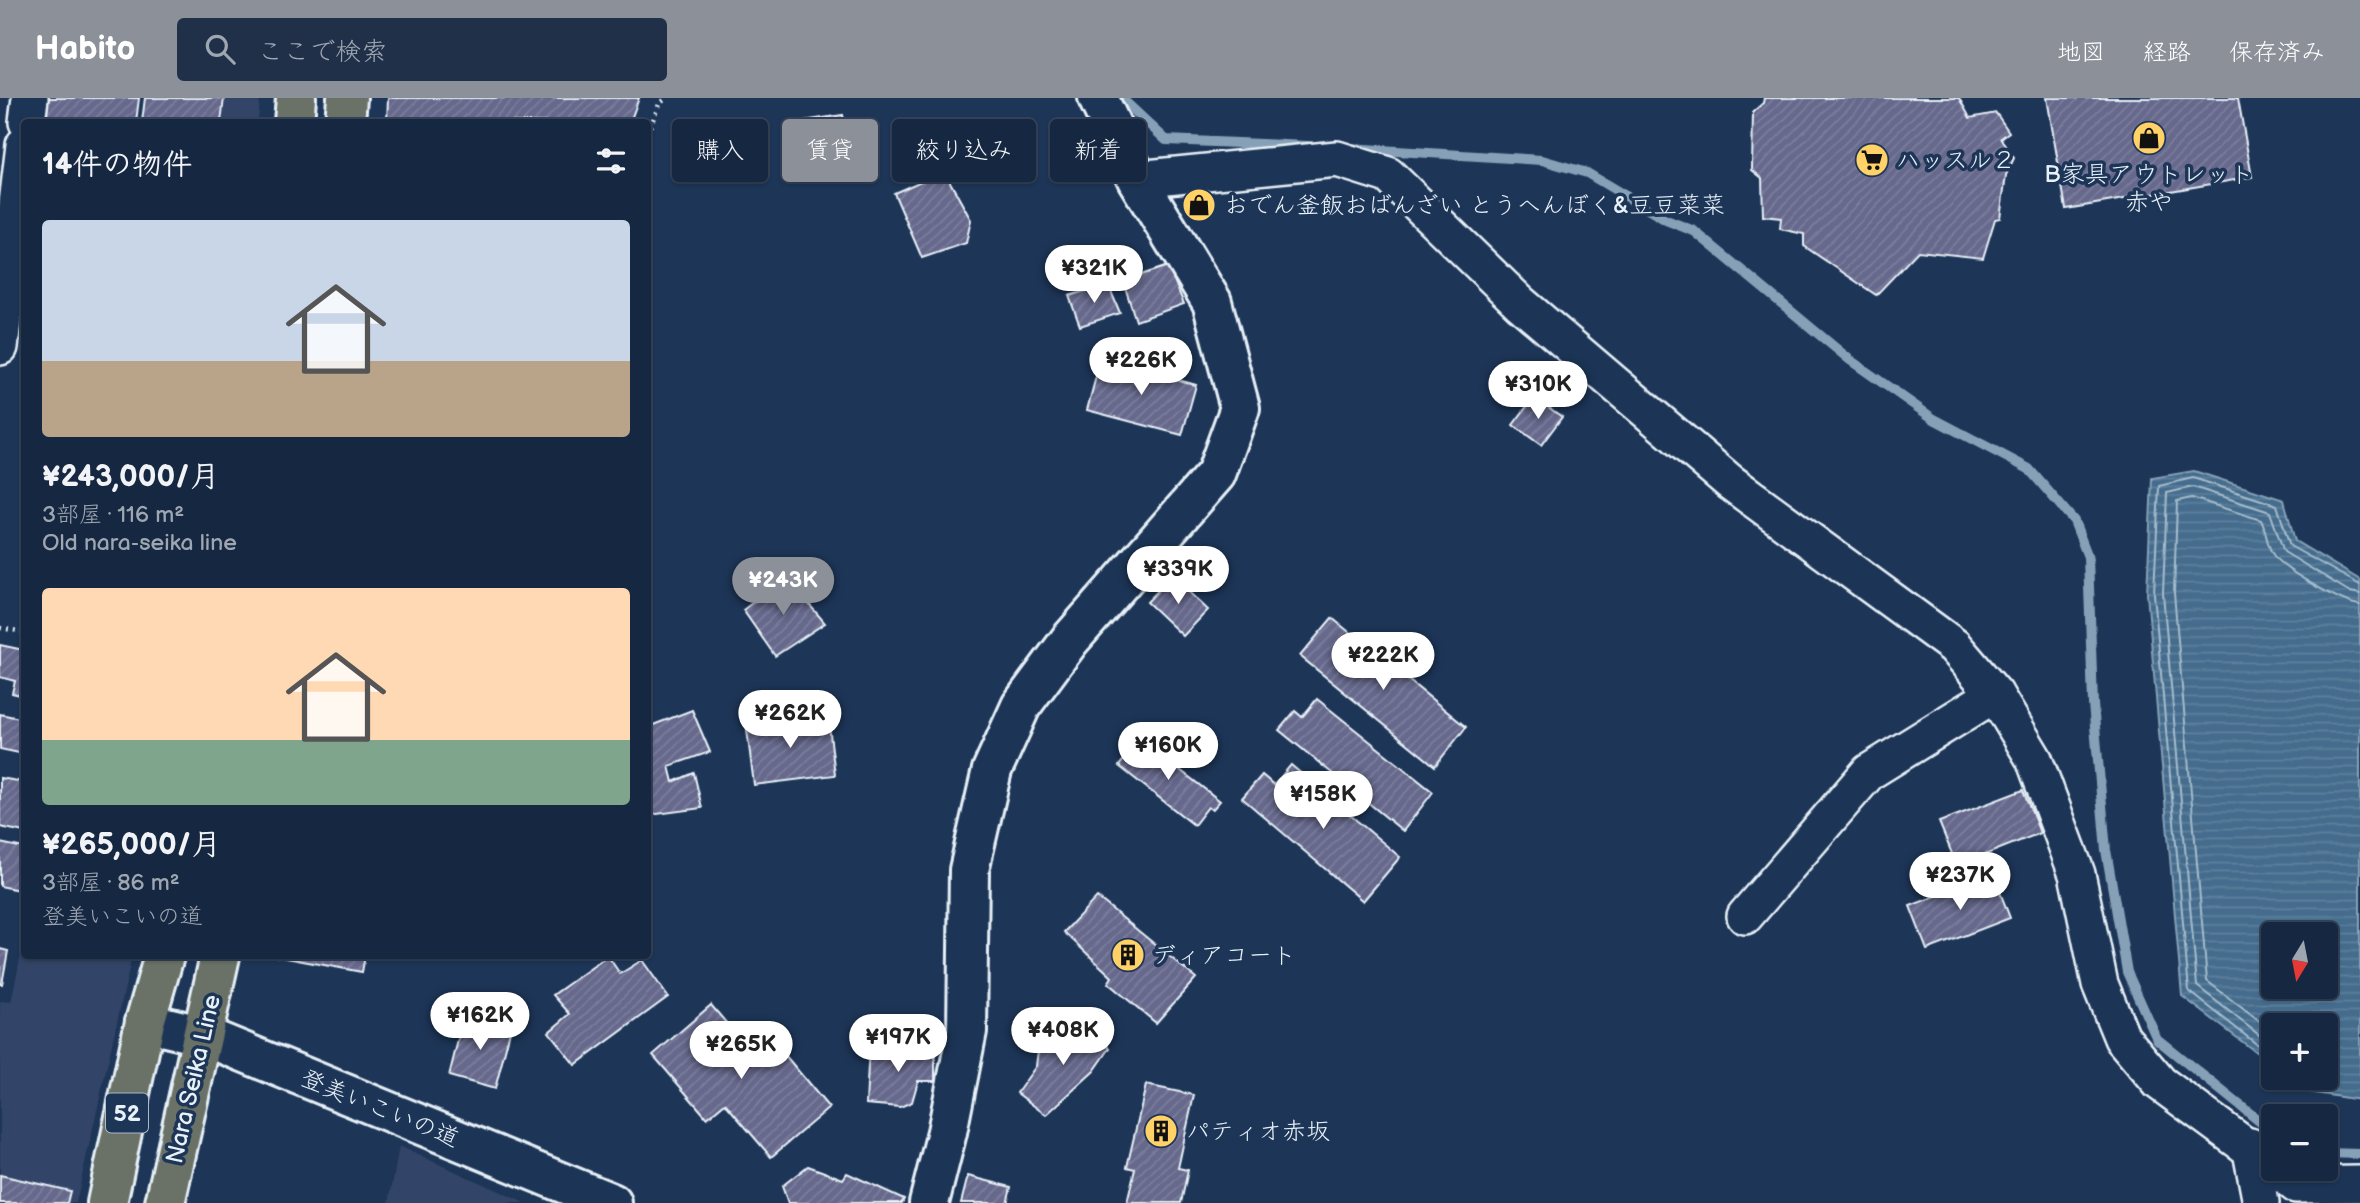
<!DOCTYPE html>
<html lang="ja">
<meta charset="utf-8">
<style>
:root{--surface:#162841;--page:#1f3048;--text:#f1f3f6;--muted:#9ea6b1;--line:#35445a;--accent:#8c9099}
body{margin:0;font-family:"Balsamiq Sans","Klee One",sans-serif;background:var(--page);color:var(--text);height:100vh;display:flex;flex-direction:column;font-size:26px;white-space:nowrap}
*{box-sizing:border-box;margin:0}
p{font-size:23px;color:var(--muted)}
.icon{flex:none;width:38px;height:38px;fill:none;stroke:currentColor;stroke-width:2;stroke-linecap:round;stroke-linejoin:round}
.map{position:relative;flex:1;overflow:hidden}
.side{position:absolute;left:21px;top:21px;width:630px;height:840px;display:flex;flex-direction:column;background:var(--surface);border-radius:7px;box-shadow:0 2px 5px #0004,0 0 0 2px var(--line)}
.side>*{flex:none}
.hud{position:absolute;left:672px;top:21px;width:665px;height:63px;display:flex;gap:14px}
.needle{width:46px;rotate:190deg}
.tools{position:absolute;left:2261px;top:824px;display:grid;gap:14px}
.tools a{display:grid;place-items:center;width:77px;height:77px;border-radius:7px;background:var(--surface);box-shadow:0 2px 5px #0004,0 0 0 2px var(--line);font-size:35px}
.price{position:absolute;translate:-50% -60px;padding:0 16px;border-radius:24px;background:#fff;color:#222;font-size:23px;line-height:46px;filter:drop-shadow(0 2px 4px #0008)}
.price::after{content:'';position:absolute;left:50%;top:42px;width:21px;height:16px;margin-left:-10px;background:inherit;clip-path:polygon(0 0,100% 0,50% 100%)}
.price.selected{background:var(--accent);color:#fff}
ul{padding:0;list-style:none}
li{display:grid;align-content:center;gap:14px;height:371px;padding:0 21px}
li span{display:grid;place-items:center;height:217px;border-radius:7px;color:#555}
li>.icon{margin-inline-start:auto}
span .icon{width:126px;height:126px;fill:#fffc;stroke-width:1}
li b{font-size:30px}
h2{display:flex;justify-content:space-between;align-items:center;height:84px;padding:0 21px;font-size:30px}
.pill{padding:0 24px;border-radius:7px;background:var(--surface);box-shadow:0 2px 5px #0004,0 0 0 2px var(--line);font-size:24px;line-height:63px}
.pill.selected{background:var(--accent);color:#fff}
header{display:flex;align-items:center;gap:42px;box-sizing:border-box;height:98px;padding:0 35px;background:var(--accent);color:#fff}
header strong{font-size:33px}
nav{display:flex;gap:38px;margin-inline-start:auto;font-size:24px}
.search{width:490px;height:63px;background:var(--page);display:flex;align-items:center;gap:18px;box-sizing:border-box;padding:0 24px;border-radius:7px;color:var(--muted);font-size:26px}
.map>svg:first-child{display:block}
.built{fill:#334467}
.water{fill:url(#water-rules);stroke:#86a1b7;stroke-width:2;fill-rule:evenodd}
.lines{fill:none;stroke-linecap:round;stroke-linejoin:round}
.shore{stroke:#a6bccd;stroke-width:2}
.stream{stroke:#86a1b7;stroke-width:10}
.building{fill:url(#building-hatch);stroke:#e8f1f8;stroke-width:2}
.minor-casing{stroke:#e8f1f8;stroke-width:40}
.tertiary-casing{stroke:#e8f1f8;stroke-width:44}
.primary-casing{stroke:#e8f1f8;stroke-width:44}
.path{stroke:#e8f1f8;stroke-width:4.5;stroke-dasharray:2 5;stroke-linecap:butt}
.minor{stroke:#1d3557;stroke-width:35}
.tertiary{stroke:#1d3557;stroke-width:38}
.primary{stroke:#6a7166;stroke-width:38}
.labels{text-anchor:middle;stroke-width:7;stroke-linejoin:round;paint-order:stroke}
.shield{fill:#1d3557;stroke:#abb9c8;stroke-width:2}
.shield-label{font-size:23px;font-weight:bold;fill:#e8f1f8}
.poi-label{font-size:24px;fill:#e8f1f8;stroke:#1d3557;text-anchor:start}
.street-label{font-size:24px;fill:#e8f1f8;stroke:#1d3557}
</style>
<header>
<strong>Habito</strong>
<div class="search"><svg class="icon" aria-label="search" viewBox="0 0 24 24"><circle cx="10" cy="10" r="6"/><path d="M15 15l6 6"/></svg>ここで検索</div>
<nav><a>地図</a><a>経路</a><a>保存済み</a></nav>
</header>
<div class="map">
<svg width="2360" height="1105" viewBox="0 0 2360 1105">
<defs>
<pattern id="water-rules" width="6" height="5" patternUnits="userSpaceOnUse" patternTransform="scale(1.75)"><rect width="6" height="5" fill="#446c8c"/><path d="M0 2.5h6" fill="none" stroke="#5f819d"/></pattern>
<pattern id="building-hatch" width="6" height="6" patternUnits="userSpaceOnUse" patternTransform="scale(1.75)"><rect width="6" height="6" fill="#66688c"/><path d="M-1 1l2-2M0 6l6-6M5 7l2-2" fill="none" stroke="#7c7e9d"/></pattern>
</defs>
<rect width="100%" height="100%" fill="#1d3557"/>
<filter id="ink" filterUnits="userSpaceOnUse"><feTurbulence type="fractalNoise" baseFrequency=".0143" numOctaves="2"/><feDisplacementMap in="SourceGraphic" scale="14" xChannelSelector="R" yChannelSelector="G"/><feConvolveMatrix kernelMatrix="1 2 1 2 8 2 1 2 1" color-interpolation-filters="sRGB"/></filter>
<g filter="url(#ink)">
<g class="built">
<path d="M153 0H260L258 24H150Z"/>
<path d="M24 842V858H132L76 1105H0V903L11 904Z"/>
<path d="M399 1048 525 1105H389Z"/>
</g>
<path class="water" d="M2194 373 2284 402 2295 443 2360 482V1002L2309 994 2290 980H2326V928H2273V967L2182 898 2147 496 2152 380ZM2273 836H2326V889H2273Z"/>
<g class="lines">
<g class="shore">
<path d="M2273 934 2207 883 2174 495 2177 403 2192 400 2261 422C2267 433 2266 448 2274 458 2283 472 2344 506 2360 507"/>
<path d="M2273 948 2197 888 2163 495 2167 395 2193 389 2270 414 2284 454 2350 494 2360 496"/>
<path d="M2273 959 2189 893 2154 496 2159 388 2193 380 2277 407 2290 448 2360 487"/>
</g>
<g class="stream">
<path d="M1121 0 1166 42 1308 48"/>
<path d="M1348 50 1542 62 1587 75 1666 122 1694 133 1850 262 1934 321 2029 371 2074 423 2088 459 2093 606 2106 752 2127 874 2157 941 2273 1034"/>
<path d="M2326 1055 2360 1056"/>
</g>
</g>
<g class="building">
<path d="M43 0H139L136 24H41Z"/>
<path d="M145 0H224L221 24H142Z"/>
<path d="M388 0H639L630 24H387Z"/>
<path d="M1764 0H1959L1970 20 1996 15 2009 34 2001 40 2014 60 2006 77 2000 120 1995 121 1983 160 1918 153 1876 197 1804 148V136L1780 131 1781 120 1763 118 1762 80 1752 72 1753 14 1763 5Z"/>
<path d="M2047 0H2238L2252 79 2066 111Z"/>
<path d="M843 17 851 57 809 63 803 23Z"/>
<path d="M944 73 971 122 966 145 922 160 894 95Z"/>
<path d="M1168 168 1184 206 1136 223 1123 183Z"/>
<path d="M1108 186 1120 215 1080 228 1069 198Z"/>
<path d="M1101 260 1196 287 1182 337 1087 312Z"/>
<path d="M1534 299 1562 319 1541 347 1513 327Z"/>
<path d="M1172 478 1208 512 1183 538 1147 504Z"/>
<path d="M786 479 825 525 775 558 743 512Z"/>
<path d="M1332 520 1466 629 1435 668 1300 558Z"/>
<path d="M0 547 24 552V598L12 595 15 583 0 579Z"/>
<path d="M1317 601 1433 694 1403 733 1279 632 1295 613 1302 619Z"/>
<path d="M692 612 710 654 669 668 673 684 694 675 702 710 650 717 648 703V629Z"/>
<path d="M0 616 24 621V656L0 651Z"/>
<path d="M795 618 796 623 828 619 835 677 754 687 746 624Z"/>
<path d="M1140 641 1220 703 1212 712 1208 709 1194 727 1119 668Z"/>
<path d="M1291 667 1400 759 1363 803 1242 700 1262 677 1274 687Z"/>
<path d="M0 680 24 684V734L0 729Z"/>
<path d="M2023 692 2040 735 1957 768 1939 724Z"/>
<path d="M0 745 24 750V793L0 788Z"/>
<path d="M1993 776 2010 820 1927 852 1910 808Z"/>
<path d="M1097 799 1196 880 1156 925 1108 885 1112 879 1064 834Z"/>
<path d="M0 851 8 853 2 886H0Z"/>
<path d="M276 858H365L362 874Z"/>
<path d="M608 858 620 876 642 862 668 899 575 967 549 934 570 916 553 897Z"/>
<path d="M711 907 756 960 775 945 829 1010 771 1059 725 1005 707 1020 653 957Z"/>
<path d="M464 918 511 929 495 991 449 978Z"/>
<path d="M1070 922 1110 950 1094 973 1046 1017 1017 995 1036 968 1038 952 1052 945Z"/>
<path d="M869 947 935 950V983H918L912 1004 900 1009 866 1006Z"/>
<path d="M1146 987 1194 997 1178 1070 1188 1072 1181 1105H1127L1135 1071 1127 1069Z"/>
<path d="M808 1068 843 1081 847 1075 904 1101 902 1105H788L782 1088Z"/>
<path d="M0 1077 70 1093 67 1105H0Z"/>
<path d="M968 1078 1011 1089 1007 1105H961Z"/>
</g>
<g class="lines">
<defs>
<g id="minor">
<path d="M27 24 30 0"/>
<path d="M1137 81 1337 61 1388 77 1520 205 1730 384 1954 548 1995 596 2034 661 2077 776 2100 886 2122 940 2160 985 2273 1068"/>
<path d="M0 249 24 47"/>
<path d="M1745 818 1869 674 1995 596"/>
<path d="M2250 1048 2261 1105"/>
<path d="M2277 1071 2296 1087 2360 1086"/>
</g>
<g id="tertiary">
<path d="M145 924 204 938 612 1105"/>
<path d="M929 1105 947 1034 967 933 969 772 992 672 1021 608 1070 542 1216 376 1240 310 1212 204 1137 81 1098 0"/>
</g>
<g id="primary">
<path d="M294 24 296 0"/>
<path d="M345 24 347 0"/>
<path d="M107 1105 145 924 164 858"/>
<path d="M165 1105 220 858"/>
</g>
</defs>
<use href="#minor" class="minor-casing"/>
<use href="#tertiary" class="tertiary-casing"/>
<use href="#primary" class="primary-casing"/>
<g class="path">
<path d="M648 35 659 6 667 0"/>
<path d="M0 530 24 534"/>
</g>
<use href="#minor" class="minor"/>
<use href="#tertiary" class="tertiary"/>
<use href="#primary" class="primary"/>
</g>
</g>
<defs>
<symbol id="shop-disc" viewBox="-11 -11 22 22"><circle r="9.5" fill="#ffd166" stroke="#1d3557"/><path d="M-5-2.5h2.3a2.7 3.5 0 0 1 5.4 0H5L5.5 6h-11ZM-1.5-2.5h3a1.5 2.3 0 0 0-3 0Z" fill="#111"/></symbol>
<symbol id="supermarket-disc" viewBox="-11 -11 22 22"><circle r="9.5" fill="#ffd166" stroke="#1d3557"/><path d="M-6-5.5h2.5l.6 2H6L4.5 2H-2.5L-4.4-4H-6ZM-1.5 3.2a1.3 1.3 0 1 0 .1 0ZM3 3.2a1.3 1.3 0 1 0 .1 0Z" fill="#111"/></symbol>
<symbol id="building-disc" viewBox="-11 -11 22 22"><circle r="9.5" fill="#ffd166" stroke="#1d3557"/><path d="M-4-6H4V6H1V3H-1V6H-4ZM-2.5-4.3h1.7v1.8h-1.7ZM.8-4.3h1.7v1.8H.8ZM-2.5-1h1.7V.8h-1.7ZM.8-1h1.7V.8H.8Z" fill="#111"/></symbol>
</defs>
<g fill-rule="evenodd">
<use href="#shop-disc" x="2130" y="21" width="38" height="38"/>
<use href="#supermarket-disc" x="1853" y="43" width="38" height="38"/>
<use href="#shop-disc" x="1180" y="88" width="38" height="38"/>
<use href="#building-disc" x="1109" y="838" width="38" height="38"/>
<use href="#building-disc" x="1142" y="1014" width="38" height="38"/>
</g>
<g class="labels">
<rect class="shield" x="106" y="995.5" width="42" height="39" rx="5"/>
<g class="shield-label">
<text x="127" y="1023">52</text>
</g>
<g class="poi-label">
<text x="1896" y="70">ハッスル２</text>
<text x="2149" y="84" text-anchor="middle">B家具アウトレット<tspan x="2149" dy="28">赤や</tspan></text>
<text x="1224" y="115">おでん釜飯おばんざい とうへんぼく&amp;豆豆菜菜</text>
<text x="1152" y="865">ディアコート</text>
<text x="1186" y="1041">パティオ赤坂</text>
</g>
<g class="street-label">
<text transform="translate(193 981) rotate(-77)" y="8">Nara Seika Line</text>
<text transform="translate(380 1010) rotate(22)" y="8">登美いこいの道</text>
</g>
</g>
</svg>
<div class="tools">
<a><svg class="needle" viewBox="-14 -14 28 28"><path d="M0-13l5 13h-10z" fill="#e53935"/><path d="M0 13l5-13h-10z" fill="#9ea6b1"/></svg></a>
<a>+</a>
<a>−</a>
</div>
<b class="price" style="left:1094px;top:207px">¥321K</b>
<b class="price" style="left:1141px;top:299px">¥226K</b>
<b class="price" style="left:1538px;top:323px">¥310K</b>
<b class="price" style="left:1178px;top:508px">¥339K</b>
<b class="price selected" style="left:783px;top:519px">¥243K</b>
<b class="price" style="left:1383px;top:594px">¥222K</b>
<b class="price" style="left:790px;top:652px">¥262K</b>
<b class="price" style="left:1168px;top:684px">¥160K</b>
<b class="price" style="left:1323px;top:733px">¥158K</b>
<b class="price" style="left:1960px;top:814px">¥237K</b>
<b class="price" style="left:480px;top:954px">¥162K</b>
<b class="price" style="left:1063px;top:969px">¥408K</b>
<b class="price" style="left:898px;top:976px">¥197K</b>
<b class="price" style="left:741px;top:983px">¥265K</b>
<div class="hud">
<a class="pill">購入</a>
<a class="pill selected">賃貸</a>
<a class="pill">絞り込み</a>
<a class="pill">新着</a>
</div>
<section class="side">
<h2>14件の物件<svg class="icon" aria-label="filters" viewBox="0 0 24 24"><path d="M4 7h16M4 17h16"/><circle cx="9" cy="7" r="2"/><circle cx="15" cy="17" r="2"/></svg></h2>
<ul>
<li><span style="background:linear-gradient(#c9d6e8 65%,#b9a48a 0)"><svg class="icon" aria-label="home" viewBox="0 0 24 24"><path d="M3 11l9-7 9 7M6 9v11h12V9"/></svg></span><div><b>¥243,000/月</b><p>3部屋 · 116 m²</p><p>Old nara-seika line</p></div></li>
<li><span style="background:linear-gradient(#ffd9b3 70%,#7fa58c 0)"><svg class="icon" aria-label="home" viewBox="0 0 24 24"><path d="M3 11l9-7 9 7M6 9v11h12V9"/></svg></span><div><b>¥265,000/月</b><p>3部屋 · 86 m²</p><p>登美いこいの道</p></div></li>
</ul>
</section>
</div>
